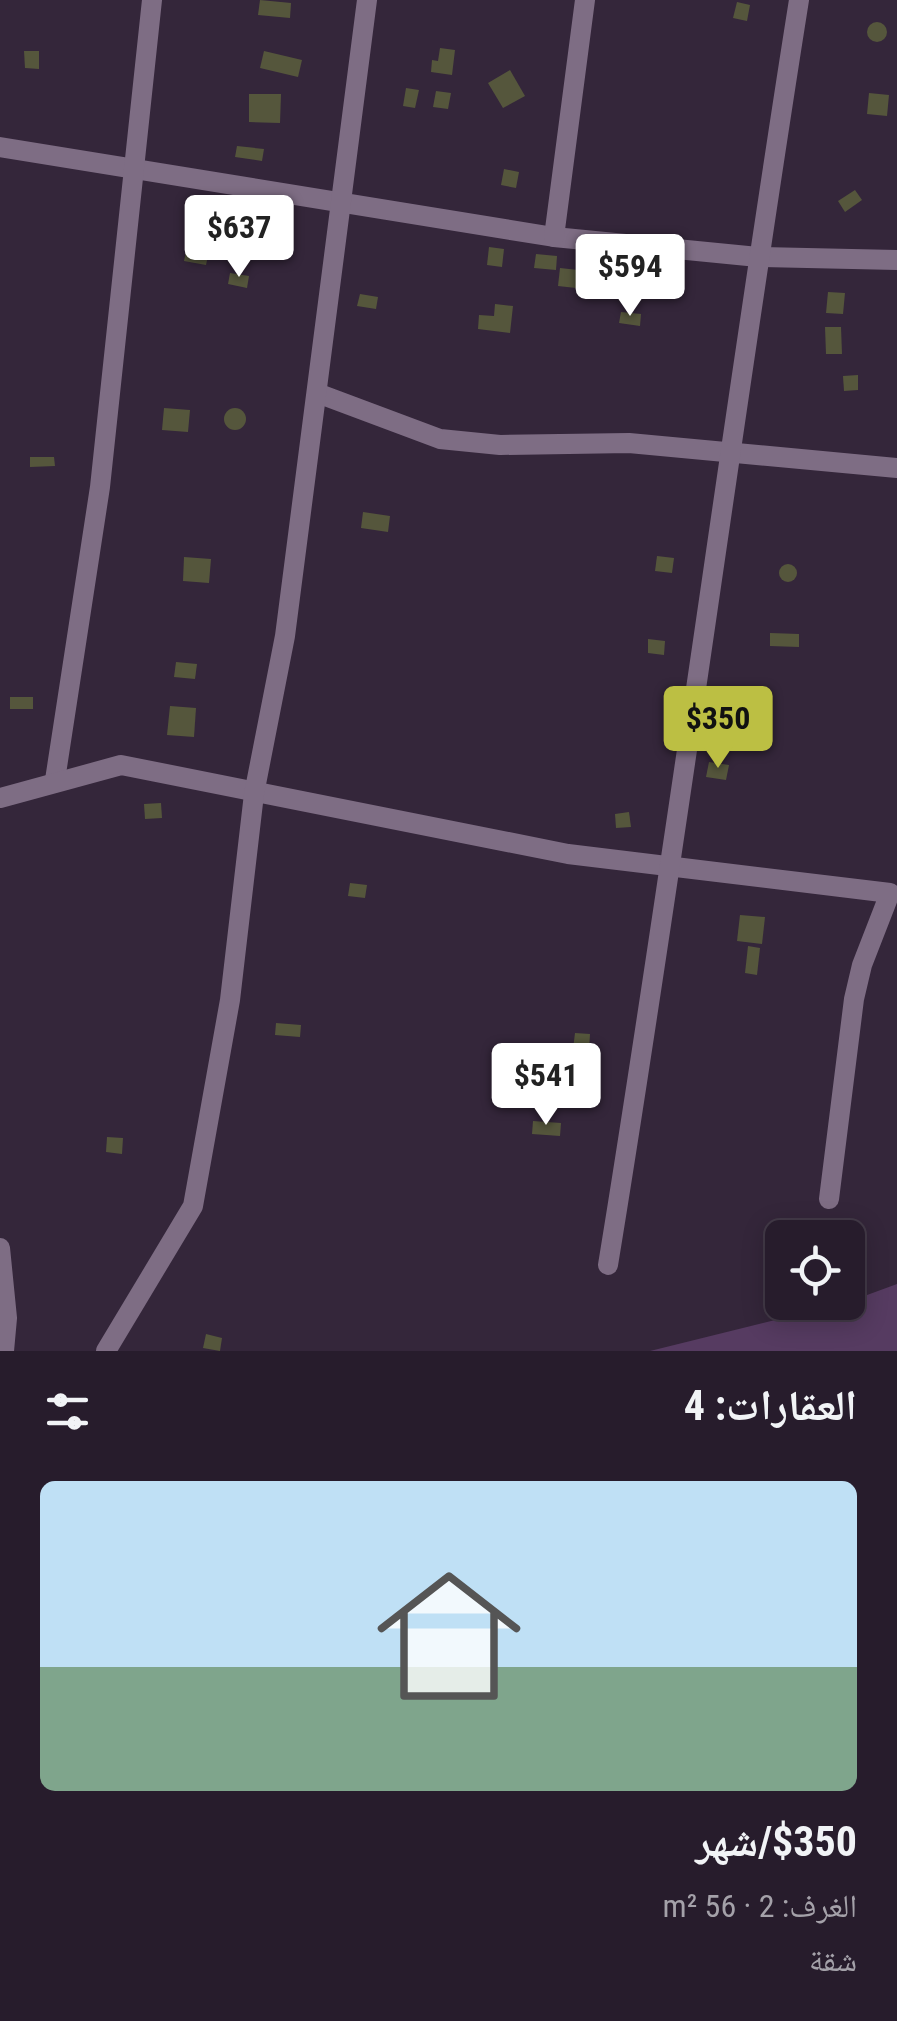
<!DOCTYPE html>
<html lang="ar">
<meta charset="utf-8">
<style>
:root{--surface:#271c2c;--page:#2f2534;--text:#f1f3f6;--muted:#a4a1a9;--line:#433a48;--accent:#bcbf43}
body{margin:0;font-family:"Roboto Condensed","Noto Naskh Arabic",sans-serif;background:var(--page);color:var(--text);direction:rtl;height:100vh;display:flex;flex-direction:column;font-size:38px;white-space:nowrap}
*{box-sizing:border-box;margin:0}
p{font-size:32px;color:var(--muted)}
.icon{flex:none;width:55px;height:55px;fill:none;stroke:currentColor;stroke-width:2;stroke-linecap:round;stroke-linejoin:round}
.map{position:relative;height:1351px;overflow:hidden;direction:ltr}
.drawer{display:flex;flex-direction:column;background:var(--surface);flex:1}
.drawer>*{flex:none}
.fabs{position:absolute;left:765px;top:1220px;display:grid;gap:20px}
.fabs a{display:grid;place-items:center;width:100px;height:100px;border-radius:15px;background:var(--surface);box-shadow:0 5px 25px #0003,0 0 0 2px var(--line);font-size:50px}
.price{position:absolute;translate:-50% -85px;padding:0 22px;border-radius:10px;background:#fff;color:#222;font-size:32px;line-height:65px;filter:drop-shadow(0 2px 5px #0008)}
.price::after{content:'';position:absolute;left:50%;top:60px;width:30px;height:22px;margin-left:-15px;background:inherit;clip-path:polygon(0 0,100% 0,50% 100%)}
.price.current{background:var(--accent);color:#111}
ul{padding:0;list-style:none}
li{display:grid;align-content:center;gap:20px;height:530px;padding:0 40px}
li span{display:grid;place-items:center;height:310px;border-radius:15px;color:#555}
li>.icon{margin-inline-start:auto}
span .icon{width:180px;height:180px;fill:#fffc;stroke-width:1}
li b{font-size:42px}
h2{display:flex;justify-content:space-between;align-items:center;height:120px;padding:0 40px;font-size:42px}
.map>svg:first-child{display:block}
.green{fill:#563b61}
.building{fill:#55563c}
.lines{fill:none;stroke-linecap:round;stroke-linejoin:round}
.minor{stroke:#7e6d84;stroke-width:20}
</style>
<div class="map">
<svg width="897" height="1351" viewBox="0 0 897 1351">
<rect width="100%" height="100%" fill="#34263a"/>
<path class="green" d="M897 1284V1351H650L848 1302Z"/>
<g class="building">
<path d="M260 0 291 3 290 18 258 15Z"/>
<path d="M737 2 750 5 747 21 733 18Z"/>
<circle cx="877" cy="32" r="10"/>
<path d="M440 48 455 50 452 75 431 72 432 60 438 61Z"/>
<path d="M24 51H39V69L25 68Z"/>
<path d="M264 51 302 60 298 77 260 68Z"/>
<path d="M510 70 525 96 503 108 488 83Z"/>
<path d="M406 88 419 90 415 108 403 106Z"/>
<path d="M436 91 451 93 448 109 433 107Z"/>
<path d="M869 93 889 95 887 116 867 114Z"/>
<path d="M249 94H281L280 123 249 122Z"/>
<path d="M237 146 264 149 262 161 235 157Z"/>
<path d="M504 169 519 172 516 188 501 185Z"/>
<path d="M855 190 862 200 845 212 838 201Z"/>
<path d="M187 247 209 251 206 265 184 261Z"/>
<path d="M489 247 504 249 502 267 487 265Z"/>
<path d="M536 254 557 256 556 270 534 268Z"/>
<path d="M560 268 578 270 576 288 558 286Z"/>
<path d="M230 273 249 276 247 288 228 284Z"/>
<path d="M828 292 845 293 843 314 826 313Z"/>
<path d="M360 294 378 297 376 309 357 306Z"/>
<path d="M495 304 513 306 510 333 478 329 479 315 494 316Z"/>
<path d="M621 312 641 314 640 326 619 323Z"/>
<path d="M825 327H841L842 354H826Z"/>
<path d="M858 375V390L844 391 843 376Z"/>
<circle cx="235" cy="419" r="11"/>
<path d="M164 408 190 410 188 432 162 430Z"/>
<path d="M30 457H54L55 466 30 467Z"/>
<path d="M363 512 390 516 388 532 361 528Z"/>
<path d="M657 556 674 558 672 573 655 571Z"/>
<path d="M184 557 211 559 209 583 183 581Z"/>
<circle cx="788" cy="573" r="9"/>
<path d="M770 633 799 634V647L770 646Z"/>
<path d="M648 639 665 641 664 655 648 653Z"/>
<path d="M176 662 197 664 195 679 174 677Z"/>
<rect x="10" y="697" width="23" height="12"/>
<path d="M170 706 196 708 194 737 167 735Z"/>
<path d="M709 762 729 765 726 780 706 777Z"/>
<path d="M161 803 162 818 145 819 144 804Z"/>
<path d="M629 812 631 827 616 828 615 814Z"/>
<path d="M350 883 367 885 365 898 348 896Z"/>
<path d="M740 915 765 917 762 944 737 941Z"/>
<path d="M748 946 760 948 757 975 745 973Z"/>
<path d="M276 1023 301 1025 300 1037 275 1035Z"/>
<path d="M575 1033 590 1034 589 1050 573 1049Z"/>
<path d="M533 1121 561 1123 560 1136 532 1134Z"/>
<path d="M107 1137 123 1138 122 1154 106 1152Z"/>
<path d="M206 1334 222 1338 220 1351 203 1348Z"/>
</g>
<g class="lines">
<g class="minor">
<path d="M0 147 554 237 758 257 897 260"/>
<path d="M554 237 585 0"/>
<path d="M317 393 440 439 500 445 629 443 897 468"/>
<path d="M55 780 100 487 152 0"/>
<path d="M0 798 121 765 568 854 890 893 862 965 854 999 829 1199"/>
<path d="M0 1248 7 1318 4 1351"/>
<path d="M608 1265C677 844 732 421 799 0"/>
<path d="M106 1351 193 1206 230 1000 254 794 285 636 367 0"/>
</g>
</g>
</svg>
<div class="fabs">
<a><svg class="icon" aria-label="locate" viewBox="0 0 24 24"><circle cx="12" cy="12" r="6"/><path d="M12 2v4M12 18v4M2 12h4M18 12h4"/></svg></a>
</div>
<b class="price" style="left:239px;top:280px">$637</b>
<b class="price" style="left:630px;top:319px">$594</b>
<b class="price current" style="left:718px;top:771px">$350</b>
<b class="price" style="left:546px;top:1128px">$541</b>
</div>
<section class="drawer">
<h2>العقارات: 4<svg class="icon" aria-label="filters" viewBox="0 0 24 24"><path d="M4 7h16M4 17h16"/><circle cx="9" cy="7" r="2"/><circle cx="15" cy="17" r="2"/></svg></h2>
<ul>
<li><span style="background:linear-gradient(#bfe0f5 60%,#7fa58c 0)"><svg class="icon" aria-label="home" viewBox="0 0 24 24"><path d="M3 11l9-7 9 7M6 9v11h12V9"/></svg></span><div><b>$350/شهر</b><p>الغرف: 2 · 56 m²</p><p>شقة</p></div></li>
</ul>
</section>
